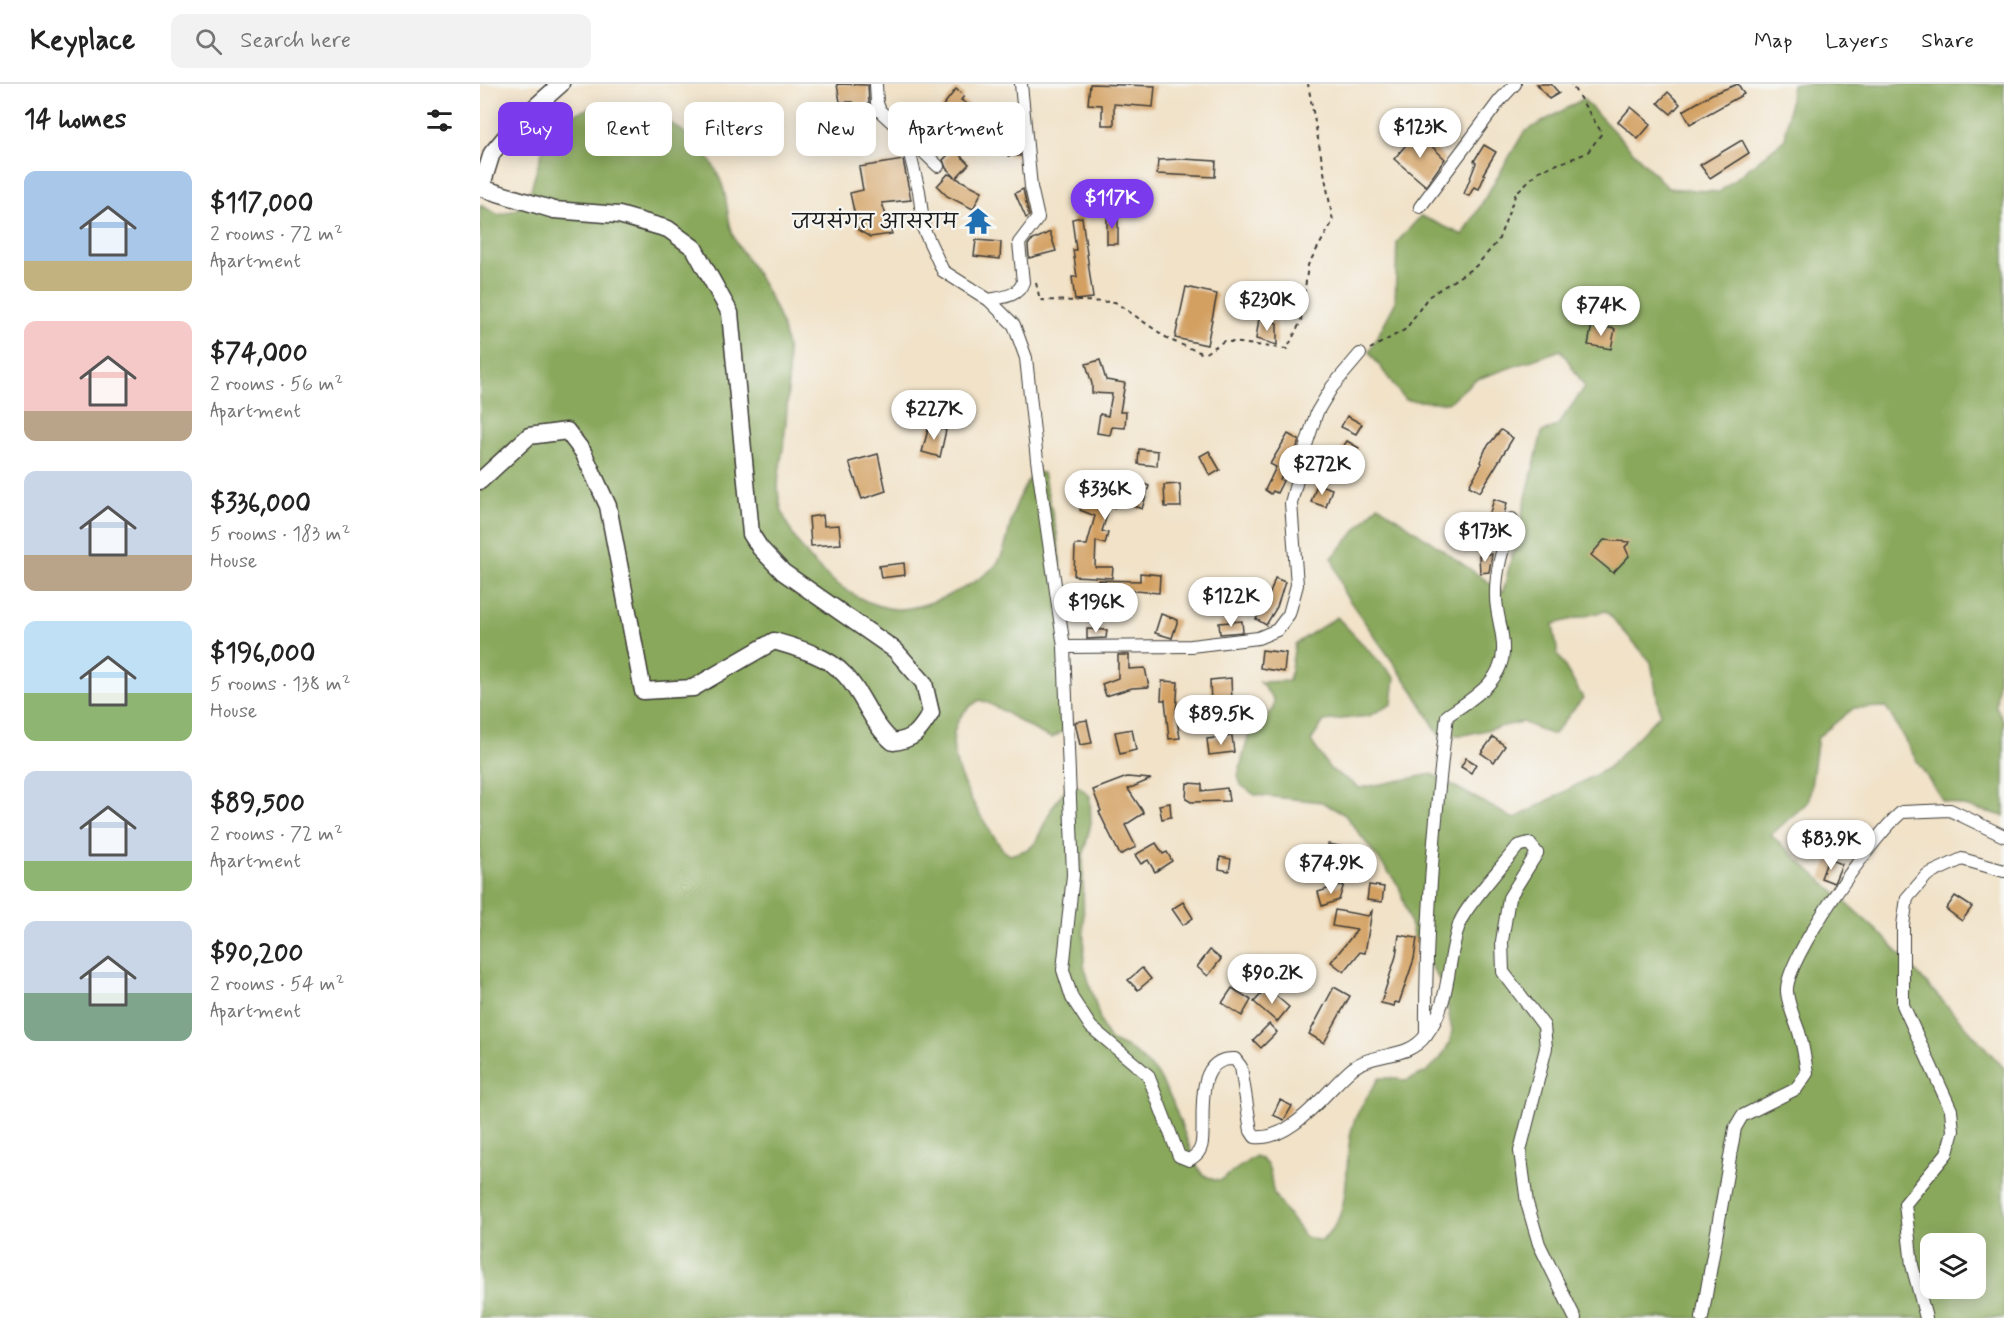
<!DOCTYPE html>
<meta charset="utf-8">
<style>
:root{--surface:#fff;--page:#f2f2f2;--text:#222;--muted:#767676;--line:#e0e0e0;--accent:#7c3aed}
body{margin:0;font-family:Mynerve,"Playpen Sans Deva",sans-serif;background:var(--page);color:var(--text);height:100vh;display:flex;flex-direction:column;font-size:22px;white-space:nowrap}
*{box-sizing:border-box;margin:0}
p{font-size:20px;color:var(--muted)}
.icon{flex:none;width:33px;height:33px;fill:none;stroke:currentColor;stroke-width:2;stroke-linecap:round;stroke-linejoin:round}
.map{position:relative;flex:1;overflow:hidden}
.sheet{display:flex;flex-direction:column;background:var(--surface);width:480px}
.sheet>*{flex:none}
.top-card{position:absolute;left:18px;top:18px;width:570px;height:54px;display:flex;gap:12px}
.fabs{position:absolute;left:1440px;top:1149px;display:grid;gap:12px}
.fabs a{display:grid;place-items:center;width:66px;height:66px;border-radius:12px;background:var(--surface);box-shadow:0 3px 15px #0003;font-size:30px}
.price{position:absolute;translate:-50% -51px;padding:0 14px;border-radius:21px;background:#fff;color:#222;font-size:20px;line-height:39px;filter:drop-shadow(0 2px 3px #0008)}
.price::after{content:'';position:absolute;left:50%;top:36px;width:18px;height:14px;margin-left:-9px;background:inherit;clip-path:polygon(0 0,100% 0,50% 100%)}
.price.active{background:var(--accent);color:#fff}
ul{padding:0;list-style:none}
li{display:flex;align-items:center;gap:18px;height:150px;padding:0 24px}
li span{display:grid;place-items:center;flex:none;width:168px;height:120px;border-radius:12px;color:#555}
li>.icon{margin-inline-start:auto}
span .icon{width:72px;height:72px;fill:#fffc;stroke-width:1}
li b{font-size:26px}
h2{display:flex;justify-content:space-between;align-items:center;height:72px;padding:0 24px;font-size:26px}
.tag{padding:0 21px;border-radius:12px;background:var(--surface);box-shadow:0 3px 15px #0003;font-size:21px;line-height:54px}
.tag.active{background:var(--accent);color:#fff}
header{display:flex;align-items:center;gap:36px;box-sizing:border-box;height:84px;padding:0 30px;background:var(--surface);border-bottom:2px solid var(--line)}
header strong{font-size:28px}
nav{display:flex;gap:33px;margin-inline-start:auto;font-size:21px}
.search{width:420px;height:54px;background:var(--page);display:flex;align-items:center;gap:15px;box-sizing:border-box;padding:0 21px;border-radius:12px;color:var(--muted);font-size:22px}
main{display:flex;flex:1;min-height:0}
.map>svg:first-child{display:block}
.forest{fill:#89a85c;stroke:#52623c;stroke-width:1.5;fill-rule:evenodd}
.building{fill:#d3a062}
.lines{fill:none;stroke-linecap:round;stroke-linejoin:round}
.street-casing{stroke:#3c3a36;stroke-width:14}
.secondary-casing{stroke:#3c3a36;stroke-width:19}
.path{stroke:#3c3a36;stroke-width:2;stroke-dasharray:4.5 4.5;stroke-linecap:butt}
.street{stroke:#fff;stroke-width:12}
.secondary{stroke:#fff;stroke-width:16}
.labels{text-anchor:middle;stroke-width:4.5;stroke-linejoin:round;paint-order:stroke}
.poi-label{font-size:20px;fill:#1c1c1c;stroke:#f6f6f2;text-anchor:end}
</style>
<header>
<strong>Keyplace</strong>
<div class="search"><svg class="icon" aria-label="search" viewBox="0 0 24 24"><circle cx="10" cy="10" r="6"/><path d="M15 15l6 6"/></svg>Search here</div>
<nav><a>Map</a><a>Layers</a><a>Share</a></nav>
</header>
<main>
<section class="sheet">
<h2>14 homes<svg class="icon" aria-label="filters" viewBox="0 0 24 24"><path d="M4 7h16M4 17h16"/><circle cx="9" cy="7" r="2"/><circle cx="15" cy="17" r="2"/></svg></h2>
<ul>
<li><span style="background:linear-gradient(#a9c7e8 75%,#c2b280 0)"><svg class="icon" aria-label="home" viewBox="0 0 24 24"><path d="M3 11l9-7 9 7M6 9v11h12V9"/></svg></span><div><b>$117,000</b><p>2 rooms · 72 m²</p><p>Apartment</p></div></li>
<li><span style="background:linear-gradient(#f6c9c9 75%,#b9a48a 0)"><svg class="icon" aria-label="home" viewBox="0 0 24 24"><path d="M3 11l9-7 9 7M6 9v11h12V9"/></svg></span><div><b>$74,000</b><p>2 rooms · 56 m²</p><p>Apartment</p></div></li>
<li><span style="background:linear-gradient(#c9d6e8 70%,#b9a48a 0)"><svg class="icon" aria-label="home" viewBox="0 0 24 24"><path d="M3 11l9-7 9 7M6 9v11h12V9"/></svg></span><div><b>$336,000</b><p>5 rooms · 183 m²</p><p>House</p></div></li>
<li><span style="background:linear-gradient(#bfe0f5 60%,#8fb573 0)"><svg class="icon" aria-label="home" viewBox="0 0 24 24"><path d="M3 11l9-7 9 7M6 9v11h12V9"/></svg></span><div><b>$196,000</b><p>5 rooms · 138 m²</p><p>House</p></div></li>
<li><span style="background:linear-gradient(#c9d6e8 75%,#8fb573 0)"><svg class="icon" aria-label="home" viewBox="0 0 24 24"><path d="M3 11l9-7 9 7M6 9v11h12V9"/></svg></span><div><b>$89,500</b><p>2 rooms · 72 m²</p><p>Apartment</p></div></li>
<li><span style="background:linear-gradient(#c9d6e8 60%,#7fa58c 0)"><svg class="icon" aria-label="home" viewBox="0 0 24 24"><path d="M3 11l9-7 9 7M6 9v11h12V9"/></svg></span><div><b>$90,200</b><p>2 rooms · 54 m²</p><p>Apartment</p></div></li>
</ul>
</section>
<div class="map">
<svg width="1524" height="1234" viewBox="0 0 1524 1234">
<rect width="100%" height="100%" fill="#f6f6f2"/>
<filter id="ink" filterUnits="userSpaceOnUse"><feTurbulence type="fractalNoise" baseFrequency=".0167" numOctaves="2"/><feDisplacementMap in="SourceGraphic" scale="12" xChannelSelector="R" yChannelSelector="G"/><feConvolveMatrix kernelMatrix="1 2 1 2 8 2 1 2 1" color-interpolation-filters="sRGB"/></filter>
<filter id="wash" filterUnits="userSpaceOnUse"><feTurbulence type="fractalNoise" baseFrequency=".008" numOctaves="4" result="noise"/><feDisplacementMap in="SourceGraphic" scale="24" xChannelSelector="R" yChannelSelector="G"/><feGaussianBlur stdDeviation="1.35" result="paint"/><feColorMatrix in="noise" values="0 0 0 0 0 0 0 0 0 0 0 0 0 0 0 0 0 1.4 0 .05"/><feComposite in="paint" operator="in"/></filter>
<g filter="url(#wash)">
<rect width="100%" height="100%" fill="#f1e2c8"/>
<path class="forest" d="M1312 0H1524V559L1520 570 1516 622 1524 638V732L1463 717 1438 679 1406 623 1374 624 1338 653 1329 717 1291 751 1403 852 1524 984V1234H0V121L19 131C28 128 41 125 47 117 50 113 51 103 53 98 64 64 63 43 99 28 110 24 120 20 133 21 181 23 228 57 243 103 248 119 247 137 254 153 258 164 267 174 273 184 290 211 307 242 308 275 309 302 307 331 304 357 302 376 296 396 299 414 307 464 366 521 416 525 444 526 494 502 514 483 525 472 528 449 532 434 536 419 544 401 554 388L563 389 577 449 585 527 587 645 572 654C545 645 527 625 500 616 439 648 498 728 523 766L530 771 549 765 555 759 572 724 583 708 592 702 600 703 610 712 611 739 603 773 604 881 623 945 630 956 652 966 677 989 692 1016 716 1080 722 1090 734 1096H741L775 1072C799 1082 786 1101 797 1115 806 1128 816 1140 825 1153L841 1157C875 1131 862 1082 872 1044 877 1026 889 1010 899 994H916L926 997 946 988 960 975 969 960 972 947 964 904 934 853 919 802 865 731 842 718 775 711 761 701 758 692 769 649 793 626 794 616 780 598 809 597 815 560 857 533 915 594 912 620 889 632 844 637 831 657 850 685 880 704 952 690 1034 735 1128 684 1180 630 1171 578 1126 527 1073 540 1078 571 1103 614 1073 651 1042 638 984 651H959L934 608 864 509 852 474 898 421 1023 508 1062 348 1077 342 1105 303 1081 266 995 296 968 319 925 316 889 268 915 219 917 158 941 132 983 151 1044 48 1103 15 1188 104 1239 108 1305 55ZM1450 1160H1496V1204H1450Z"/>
<g id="blocks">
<g class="building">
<path d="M357 0 388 1 389 20H385V42H373V18H360Z"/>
<path d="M610 0 675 2 673 23 634 20V41H622V21L608 20Z"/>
<path d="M1057 0H1071L1079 9 1069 15Z"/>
<path d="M1258 0 1264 10 1210 40 1203 27 1232 10Z"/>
<path d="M476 5 484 12 481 16 489 21 474 41 458 28Z"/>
<path d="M1188 8 1200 20 1191 30 1178 19Z"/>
<path d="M1151 23 1171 40 1158 55 1138 38Z"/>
<path d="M524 38H536L540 72H528Z"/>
<path d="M937 48 965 75 946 102 914 75Z"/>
<path d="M1262 56 1269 69 1230 94 1220 81Z"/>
<path d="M1004 61 1016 68 1003 90 1005 91 999 105 994 103 989 112 984 110 996 79 994 77Z"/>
<path d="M474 65 489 80 476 94 502 107 493 125 467 112 457 102 468 90 475 93 466 84 463 76Z"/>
<path d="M703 75 736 77 735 93 677 90 678 76Z"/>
<path d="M423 76 431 116 402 119 412 150 390 153 378 146 370 109 383 106 379 83Z"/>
<path d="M543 105 549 132 546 134 535 109Z"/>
<path d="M602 133 613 214 595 216 592 193H597L593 166H596L592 135Z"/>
<rect x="627" y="133" width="11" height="27"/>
<path d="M570 148 576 167 549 174 548 161 551 157Z"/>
<path d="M496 156 521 158 520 175 494 172Z"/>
<path d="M706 203 737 210 727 261 695 254Z"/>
<path d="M1113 210 1115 230 1094 231 1092 212Z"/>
<path d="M779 234 797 239V261L776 255Z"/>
<path d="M1112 240 1135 245 1131 265 1108 261Z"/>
<path d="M620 276 626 296 645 299 640 328H646L645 344 632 343 630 351 617 349 620 330 628 332 632 310 612 309V300L606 280Z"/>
<path d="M867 332 882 340 876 350 861 343Z"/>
<path d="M449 342 466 346 460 373 442 368Z"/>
<path d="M1021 346 1033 354 1000 408 989 402 1002 379 1000 378 1006 364Z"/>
<path d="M808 350 819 356 815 370 800 395 803 397 797 409 793 407 791 410 785 406 796 383 790 380Z"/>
<path d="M867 357 879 364 871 378 875 381 865 395 848 384Z"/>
<path d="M659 365 678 367 677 382 658 380Z"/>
<path d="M729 367 740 386 730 392 720 372Z"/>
<path d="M398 370 406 407 382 415 369 378Z"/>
<path d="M632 388 669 402 662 425 637 416 634 424 630 422 622 447 628 449 625 460 616 457 615 483H633L632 494 594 492 595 461H607L615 432 600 426 603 415 611 418 620 398 629 402Z"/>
<path d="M700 400 701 423H685L684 401Z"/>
<path d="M837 400 852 405 846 423 831 418Z"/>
<path d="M1014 415 1027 419 1020 446 1006 442Z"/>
<path d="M343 431 344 442 359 441 361 460 331 462 329 433Z"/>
<path d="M1124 456 1150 458 1145 463 1149 472 1133 489 1111 471Z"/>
<path d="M1012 470 1009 488 1000 489 999 471Z"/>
<path d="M424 479 425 491 401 494 399 482Z"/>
<path d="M660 489 680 491 679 509 618 504V496L660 497Z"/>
<path d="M795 494 805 498 797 523 786 541 776 535 788 516Z"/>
<path d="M681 530 698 536 692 554 675 549Z"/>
<path d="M762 537 763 548 740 550 739 539Z"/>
<path d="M607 545 627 546 626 554 607 555Z"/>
<path d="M782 566 806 569 804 588 780 584Z"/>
<path d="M638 571H649V585L665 584 669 603 652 604 626 612 622 600 638 594Z"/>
<path d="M751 594 752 619 731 620 730 596Z"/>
<path d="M682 597 698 598 696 630 700 654 689 655 685 616H681Z"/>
<path d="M607 636 612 659 600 661 595 638Z"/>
<path d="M652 645 656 666 640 670 635 648Z"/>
<path d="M752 652 754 668 729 671 727 655Z"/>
<path d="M1013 653 1025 662 1014 678 1001 669Z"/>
<path d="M986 674 996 680 991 689 981 683Z"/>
<path d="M647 693 671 695 648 705 664 729 645 741 656 763 640 771 619 728 621 727 613 706Z"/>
<path d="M707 699 722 700V707L747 704 749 717 711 718 706 715Z"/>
<path d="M690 719 691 733 682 735 679 721Z"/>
<path d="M676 759 683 770 687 768 692 777 675 788 668 776 661 780 655 771Z"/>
<path d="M848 760 865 763 863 775 846 771Z"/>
<path d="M740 773 751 775 749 787 739 785Z"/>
<path d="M1348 775 1362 780 1354 799 1341 794Z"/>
<path d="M864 800 859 816 842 822 838 808Z"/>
<path d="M889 801 904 803 902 818 887 816Z"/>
<path d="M1475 812 1492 823 1482 837 1466 825Z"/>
<path d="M703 818 713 834 703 841 692 825Z"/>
<path d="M855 826 888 832 892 827 885 869 880 868 864 888 851 878 877 846 852 842Z"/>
<path d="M919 851 937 854 934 875 919 919 915 918 914 922 901 919 916 872Z"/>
<path d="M730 866 741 875 728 892 717 883Z"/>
<path d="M781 876 789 884 792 881 802 890 789 904 770 887Z"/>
<path d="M662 884 671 895 658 906 648 896Z"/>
<path d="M854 903 870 912 844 959 829 950Z"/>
<path d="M752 904 771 916 762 932 742 919Z"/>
<path d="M787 904 809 923 797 938 774 918Z"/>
<path d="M789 940 797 948 781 964 773 956Z"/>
<path d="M800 1016 812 1022 804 1036 793 1031Z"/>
</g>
</g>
</g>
<g filter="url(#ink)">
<use href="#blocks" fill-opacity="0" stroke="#3c3a36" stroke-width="1.5"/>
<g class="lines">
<defs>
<g id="street">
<path d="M396 0 397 19 400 27 425 50 439 107 444 146 463 187 509 216 534 241 546 274 557 376 584 563 593 791 583 886 592 914 611 943 668 991 699 1072 709 1076C717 1071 721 1067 722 1058 725 1033 713 972 755 975L761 983 771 1047 775 1053C813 1057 846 1006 873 984 896 967 928 976 946 951 972 917 966 876 980 838 986 822 1025 779 1038 762L1049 759 1057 769 1029 814 1022 857 1023 888 1064 942 1066 964 1040 1067 1047 1119 1059 1160 1095 1234"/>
<path d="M425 50 458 82"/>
<path d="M940 123 1020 16 1035 0"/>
<path d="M509 216C522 213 538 213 543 198L539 159 558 134 551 103 541 0"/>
<path d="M584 563 711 562 778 554 797 546 809 530 817 501 811 419 827 358 837 328 852 303 880 270"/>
<path d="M946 951C945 845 954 738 967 632 991 615 1025 597 1023 563 1023 546 1016 530 1016 513 1015 486 1024 461 1032 435"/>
<path d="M1222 1234 1255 1044 1262 1032 1316 1005 1327 989C1325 975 1323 961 1319 948 1315 936 1308 921 1307 908 1304 876 1395 749 1422 728L1470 726 1524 752"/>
<path d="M1446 1234 1432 1181 1425 1120 1467 1069 1473 1047 1471 1026 1423 921V841L1427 814 1447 791 1482 775 1524 787"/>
</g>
<path id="secondary" d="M0 397 49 352 87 347 103 368 128 422 163 607 213 604 294 557C318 564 348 572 365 591 384 611 391 640 413 658 436 655 439 647 451 629L444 599 415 566 303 488 280 464 271 450 250 229 214 164 188 145 139 131 74 126 1 104 12 69 37 39 81 0"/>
</defs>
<use href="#street" class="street-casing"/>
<use href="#secondary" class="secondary-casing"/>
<g class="path">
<path d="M556 199 560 216 635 218 690 256 724 270 744 257 807 265 821 237 828 181 853 137 828 0"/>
<path d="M890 265 926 245 948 213 996 182 1018 157 1036 109 1059 87 1107 69 1122 49 1091 0"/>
</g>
<use href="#street" class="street"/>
<use href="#secondary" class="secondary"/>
</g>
</g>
<defs>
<symbol id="temple-bare" viewBox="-9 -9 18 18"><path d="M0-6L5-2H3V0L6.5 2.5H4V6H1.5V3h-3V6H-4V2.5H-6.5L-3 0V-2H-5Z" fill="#1f6fb2" stroke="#f6f6f2" stroke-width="2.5" paint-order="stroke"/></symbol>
</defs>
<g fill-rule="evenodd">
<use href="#temple-bare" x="479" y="118" width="38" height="38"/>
</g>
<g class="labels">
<g class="poi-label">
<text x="478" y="144">जयसंगत आसराम</text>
</g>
</g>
</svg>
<div class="fabs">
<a><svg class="icon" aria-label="layers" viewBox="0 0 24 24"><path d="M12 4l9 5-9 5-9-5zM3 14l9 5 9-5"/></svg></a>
</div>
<b class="price" style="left:940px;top:75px">$123K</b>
<b class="price active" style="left:632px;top:146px">$117K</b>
<b class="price" style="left:787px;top:248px">$230K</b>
<b class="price" style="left:1121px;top:253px">$74K</b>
<b class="price" style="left:454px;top:357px">$227K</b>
<b class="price" style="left:842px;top:412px">$272K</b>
<b class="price" style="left:625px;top:437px">$336K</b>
<b class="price" style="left:1005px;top:479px">$173K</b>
<b class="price" style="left:751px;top:544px">$122K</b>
<b class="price" style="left:616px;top:550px">$196K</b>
<b class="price" style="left:741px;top:662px">$89.5K</b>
<b class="price" style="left:1351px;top:787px">$83.9K</b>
<b class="price" style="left:851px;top:811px">$74.9K</b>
<b class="price" style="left:792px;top:921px">$90.2K</b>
<div class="top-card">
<a class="tag active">Buy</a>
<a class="tag">Rent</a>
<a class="tag">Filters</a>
<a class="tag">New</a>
<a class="tag">Apartment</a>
</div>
</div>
</main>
